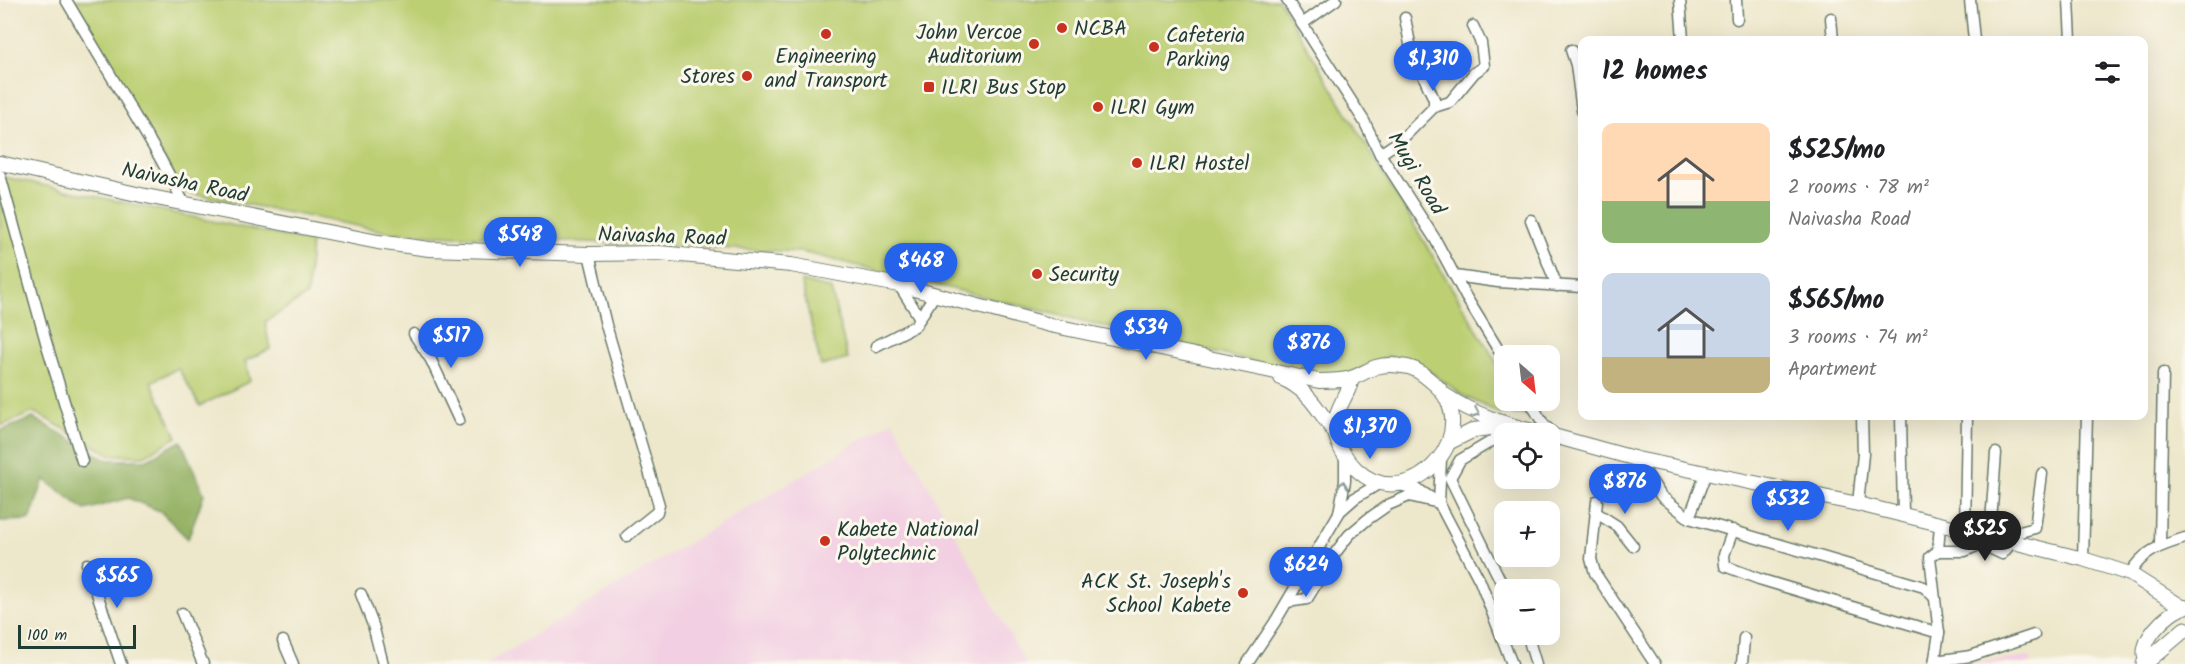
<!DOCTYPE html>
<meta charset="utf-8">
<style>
:root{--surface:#fff;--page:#f6f6f6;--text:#202124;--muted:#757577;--accent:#2563eb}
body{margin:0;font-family:Kalam,sans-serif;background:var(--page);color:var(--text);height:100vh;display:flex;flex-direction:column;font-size:22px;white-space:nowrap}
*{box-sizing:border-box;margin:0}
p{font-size:20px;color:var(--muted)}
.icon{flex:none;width:33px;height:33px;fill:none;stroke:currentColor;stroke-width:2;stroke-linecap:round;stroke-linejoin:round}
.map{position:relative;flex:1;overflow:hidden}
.side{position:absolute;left:1578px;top:36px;width:570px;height:384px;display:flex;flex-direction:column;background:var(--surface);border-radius:12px;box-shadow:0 6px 24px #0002}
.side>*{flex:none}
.needle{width:39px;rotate:152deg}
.fabs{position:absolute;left:1494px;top:345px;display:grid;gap:12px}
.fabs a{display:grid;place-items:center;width:66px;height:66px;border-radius:12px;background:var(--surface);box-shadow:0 6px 24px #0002;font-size:30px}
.scale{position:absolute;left:18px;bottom:15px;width:118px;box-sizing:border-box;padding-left:6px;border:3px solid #1f3d34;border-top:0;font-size:16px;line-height:21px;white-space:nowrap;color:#1f3d34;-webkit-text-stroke:4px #fbf7ec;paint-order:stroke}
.price{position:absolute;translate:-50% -51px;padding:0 14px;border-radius:21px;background:var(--accent);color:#fff;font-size:20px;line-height:39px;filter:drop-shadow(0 2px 3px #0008)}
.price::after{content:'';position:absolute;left:50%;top:36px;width:18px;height:14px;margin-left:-9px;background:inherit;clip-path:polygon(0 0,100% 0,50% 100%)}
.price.active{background:#222;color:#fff}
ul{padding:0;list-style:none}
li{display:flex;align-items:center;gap:18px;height:150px;padding:0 24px}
li span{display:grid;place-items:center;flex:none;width:168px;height:120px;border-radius:12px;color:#555}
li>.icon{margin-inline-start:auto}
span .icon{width:72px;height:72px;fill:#fffc;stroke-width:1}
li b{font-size:26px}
h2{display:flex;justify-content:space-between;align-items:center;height:72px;padding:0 24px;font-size:26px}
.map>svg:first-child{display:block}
.built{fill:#f2cfe2}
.green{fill:#bccf73;stroke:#6e8654;stroke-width:1.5}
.forest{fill:#95b265;stroke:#5a784c;stroke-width:1.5}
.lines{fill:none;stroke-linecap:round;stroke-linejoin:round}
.minor-casing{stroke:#677869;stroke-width:13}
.major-casing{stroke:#677869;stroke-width:16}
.highway-casing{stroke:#677869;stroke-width:17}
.minor{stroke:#fff;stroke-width:10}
.major{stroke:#fff;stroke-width:14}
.highway{stroke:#fff;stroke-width:15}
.oneway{stroke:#8f9e9a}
.poi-dot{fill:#c8321e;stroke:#fbf7ec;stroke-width:2}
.labels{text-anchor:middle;stroke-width:6;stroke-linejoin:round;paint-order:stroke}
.poi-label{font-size:21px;fill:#1f3d34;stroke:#fbf7ec;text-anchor:start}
.street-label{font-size:21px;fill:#1f3d34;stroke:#fbf7ec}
</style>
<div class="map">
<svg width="2185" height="664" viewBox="0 0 2185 664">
<rect width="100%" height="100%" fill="#fbf7ec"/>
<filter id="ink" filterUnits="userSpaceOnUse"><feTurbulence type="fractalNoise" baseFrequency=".0167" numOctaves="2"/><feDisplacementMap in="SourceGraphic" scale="12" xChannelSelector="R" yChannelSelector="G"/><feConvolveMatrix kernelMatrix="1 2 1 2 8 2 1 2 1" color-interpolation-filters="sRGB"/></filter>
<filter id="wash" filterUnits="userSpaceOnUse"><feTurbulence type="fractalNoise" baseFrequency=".008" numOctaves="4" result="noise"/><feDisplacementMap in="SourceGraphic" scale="24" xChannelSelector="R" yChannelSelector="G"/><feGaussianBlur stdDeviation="1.35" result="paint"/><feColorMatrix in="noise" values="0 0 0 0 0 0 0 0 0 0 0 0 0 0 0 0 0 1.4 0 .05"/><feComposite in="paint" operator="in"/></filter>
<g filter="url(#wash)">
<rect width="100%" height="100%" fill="#ede7cb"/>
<g class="built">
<path d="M893 421 1026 664H486Z"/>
<path d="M2031 657V664H1951Z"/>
</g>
<g class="green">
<path d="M69 0H1279L1504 375V400L1520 401 1529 415 1501 414 1464 396 1418 363 1388 356 1358 370 1341 375 1315 376 1136 334 802 252 393 233 184 192Z"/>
<path d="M0 176 311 242 307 295 265 322 270 349 245 361 250 381 200 406 178 368 151 382 177 437 144 456 111 455 34 412 0 426Z"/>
<path d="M801 281 831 289 848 359 821 366Z"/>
</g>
<path class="forest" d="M33 418 107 460H146L181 441 204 494 188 539 160 511 128 498 85 510 44 479 30 520 0 521V431Z"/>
</g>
<g filter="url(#ink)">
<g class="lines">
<defs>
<g id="minor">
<path d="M66 0 160 158 184 203"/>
<path d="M1287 0 1364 121 1380 154 1435 239 1466 297 1504 359"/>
<path d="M1680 0 1683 40"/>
<path d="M1736 0 1737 19"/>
<path d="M1970 0 1974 40"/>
<path d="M2069 0 2071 40"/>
<path d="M1405 18 1411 49 1434 99V107"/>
<path d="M1831 18 1833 40"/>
<path d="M1302 24 1336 0"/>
<path d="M1571 50 1576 65 1582 111"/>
<path d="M1380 154 1401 140 1434 107 1450 102 1474 73 1484 66 1481 43 1473 26"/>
<path d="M0 175 46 342 82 461"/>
<path d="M1531 220 1557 286"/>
<path d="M589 254 606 325 659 505 657 512 627 536"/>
<path d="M1455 276 1498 282 1582 287"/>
<path d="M899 285 920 318"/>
<path d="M414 334 431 360 459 420"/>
<path d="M876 346 915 326 935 294"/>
<path d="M1529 400 1544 425 1556 436"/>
<path d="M1901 416 1903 514"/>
<path d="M1441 458 1439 503 1480 581 1512 664"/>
<path d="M1637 459 1661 496 1689 518 1924 587 1934 597"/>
<path d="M1399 485 1419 490 1431 498"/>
<path d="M1597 501 1591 559 1595 573 1655 664"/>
<path d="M1858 504 1863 454 1862 416"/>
<path d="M1339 512 1355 498 1380 483"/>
<path d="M1595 512 1617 526 1633 546"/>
<path d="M1689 518 1706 473"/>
<path d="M1733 530 1724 555 1725 566 1759 579 1939 633"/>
<path d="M1965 531 1967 416"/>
<path d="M1990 536 1996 453"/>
<path d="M2160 545 2163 373"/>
<path d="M1938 551H1965L1981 544 2002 554 2013 541 2016 533 2035 528 2042 474"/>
<path d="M2083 559 2087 416"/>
<path d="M87 564 121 664"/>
<path d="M2130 574C2142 551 2162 545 2185 538"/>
<path d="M1505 590 1450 478 1460 460 1492 441 1511 426"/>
<path d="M361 594 373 625 383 664"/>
<path d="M1287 602 1307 599 1333 556 1349 535 1368 519 1388 505 1409 496 1439 503"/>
<path d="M182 613 203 664"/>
<path d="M1527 634 1536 664"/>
<path d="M283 641 293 664"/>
<path d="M1935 661 1971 656 2034 635"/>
<path d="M1247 664 1275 622 1339 513 1345 481V457"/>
<path d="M1742 664 1744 638"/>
<path d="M1934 664 1939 633 1930 557 1938 551 1940 524"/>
</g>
<g id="major">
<path d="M0 163 141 195 378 242 429 249 589 254 659 253 791 265 899 285 1050 325 1319 381C1329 381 1340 381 1351 378 1359 376 1367 370 1376 367 1385 364 1398 365 1408 367 1417 369 1424 375 1431 381 1491 428 1410 521 1356 469 1345 458 1334 441 1335 425 1337 404 1349 395 1352 378"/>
<path d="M1281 378C1308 389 1318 410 1335 433"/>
<path d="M1445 395C1476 416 1508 425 1544 434"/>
<path d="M1550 435 1637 459 1858 504 2083 559 2130 574 2182 607"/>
<path d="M1450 442 1474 430 1505 426"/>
<path d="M2147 661C2135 644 2168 611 2185 607"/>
</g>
<path id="highway" d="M2144 664 2185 629"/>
</defs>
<use href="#minor" class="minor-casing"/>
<use href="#major" class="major-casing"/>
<use href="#highway" class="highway-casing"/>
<use href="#minor" class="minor"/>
<use href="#major" class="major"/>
<use href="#highway" class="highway"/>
</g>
<defs><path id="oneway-chevron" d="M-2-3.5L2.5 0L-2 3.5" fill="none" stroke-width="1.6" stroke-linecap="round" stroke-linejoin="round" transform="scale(1.5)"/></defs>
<g class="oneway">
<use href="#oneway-chevron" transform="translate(1476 413) rotate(24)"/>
<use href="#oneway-chevron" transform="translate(1343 485) rotate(-83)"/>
</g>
</g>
<g class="poi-dot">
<circle cx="1062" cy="28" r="6"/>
<circle cx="826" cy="34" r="6"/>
<circle cx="1034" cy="44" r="6"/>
<circle cx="1154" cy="47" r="6"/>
<circle cx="747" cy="76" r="6"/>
<rect x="923" y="81" width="12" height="12" rx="3"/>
<circle cx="1098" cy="107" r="6"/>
<circle cx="1137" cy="163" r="6"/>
<circle cx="1037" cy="274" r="6"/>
<circle cx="825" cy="541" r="6"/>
<circle cx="1243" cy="593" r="6"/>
</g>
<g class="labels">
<g class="poi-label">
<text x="1074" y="35">NCBA</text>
<text x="1022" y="39" text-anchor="end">John Vercoe<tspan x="1022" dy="24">Auditorium</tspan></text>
<text x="1166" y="42">Cafeteria<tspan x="1166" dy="24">Parking</tspan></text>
<text x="826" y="63" text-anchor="middle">Engineering<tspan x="826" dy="24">and Transport</tspan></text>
<text x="735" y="83" text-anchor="end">Stores</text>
<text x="941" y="94">ILRI Bus Stop</text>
<text x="1110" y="114">ILRI Gym</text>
<text x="1149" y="170">ILRI Hostel</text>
<text x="1049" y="281">Security</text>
<text x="837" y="536">Kabete National<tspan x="837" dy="24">Polytechnic</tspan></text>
<text x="1231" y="588" text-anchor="end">ACK St. Joseph's<tspan x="1231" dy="24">School Kabete</tspan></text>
</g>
<g class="street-label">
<text transform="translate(1417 173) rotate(59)" y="7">Mugi Road</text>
<text transform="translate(185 182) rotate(12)" y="7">Naivasha Road</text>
<text transform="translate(662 236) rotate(2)" y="7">Naivasha Road</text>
</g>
</g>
</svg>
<div class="fabs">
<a><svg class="needle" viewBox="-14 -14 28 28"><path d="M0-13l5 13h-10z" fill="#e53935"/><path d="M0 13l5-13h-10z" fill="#757577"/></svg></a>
<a><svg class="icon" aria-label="locate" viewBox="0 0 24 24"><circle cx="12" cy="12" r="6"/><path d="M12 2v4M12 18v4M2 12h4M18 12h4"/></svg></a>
<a>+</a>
<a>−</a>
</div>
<div class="scale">100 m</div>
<b class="price" style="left:1433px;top:92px">$1,310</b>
<b class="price" style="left:520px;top:268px">$548</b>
<b class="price" style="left:921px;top:294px">$468</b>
<b class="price" style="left:1146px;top:361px">$534</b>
<b class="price" style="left:451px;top:369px">$517</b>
<b class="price" style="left:1309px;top:376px">$876</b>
<b class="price" style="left:1370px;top:460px">$1,370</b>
<b class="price" style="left:1625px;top:515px">$876</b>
<b class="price" style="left:1788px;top:532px">$532</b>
<b class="price active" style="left:1985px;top:562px">$525</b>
<b class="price" style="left:1306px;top:598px">$624</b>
<b class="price" style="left:117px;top:609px">$565</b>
<section class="side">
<h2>12 homes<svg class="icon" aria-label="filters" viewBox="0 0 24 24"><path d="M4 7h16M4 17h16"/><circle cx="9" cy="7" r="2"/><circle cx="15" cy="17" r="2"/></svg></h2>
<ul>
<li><span style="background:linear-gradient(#ffd9b3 65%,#8fb573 0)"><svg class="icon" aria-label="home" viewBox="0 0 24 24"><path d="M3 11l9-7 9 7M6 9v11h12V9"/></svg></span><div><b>$525/mo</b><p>2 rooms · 78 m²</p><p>Naivasha Road</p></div></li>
<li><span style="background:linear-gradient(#c9d6e8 70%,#c2b280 0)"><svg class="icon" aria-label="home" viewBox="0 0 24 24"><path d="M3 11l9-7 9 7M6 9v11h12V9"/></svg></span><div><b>$565/mo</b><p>3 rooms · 74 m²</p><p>Apartment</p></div></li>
</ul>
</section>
</div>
